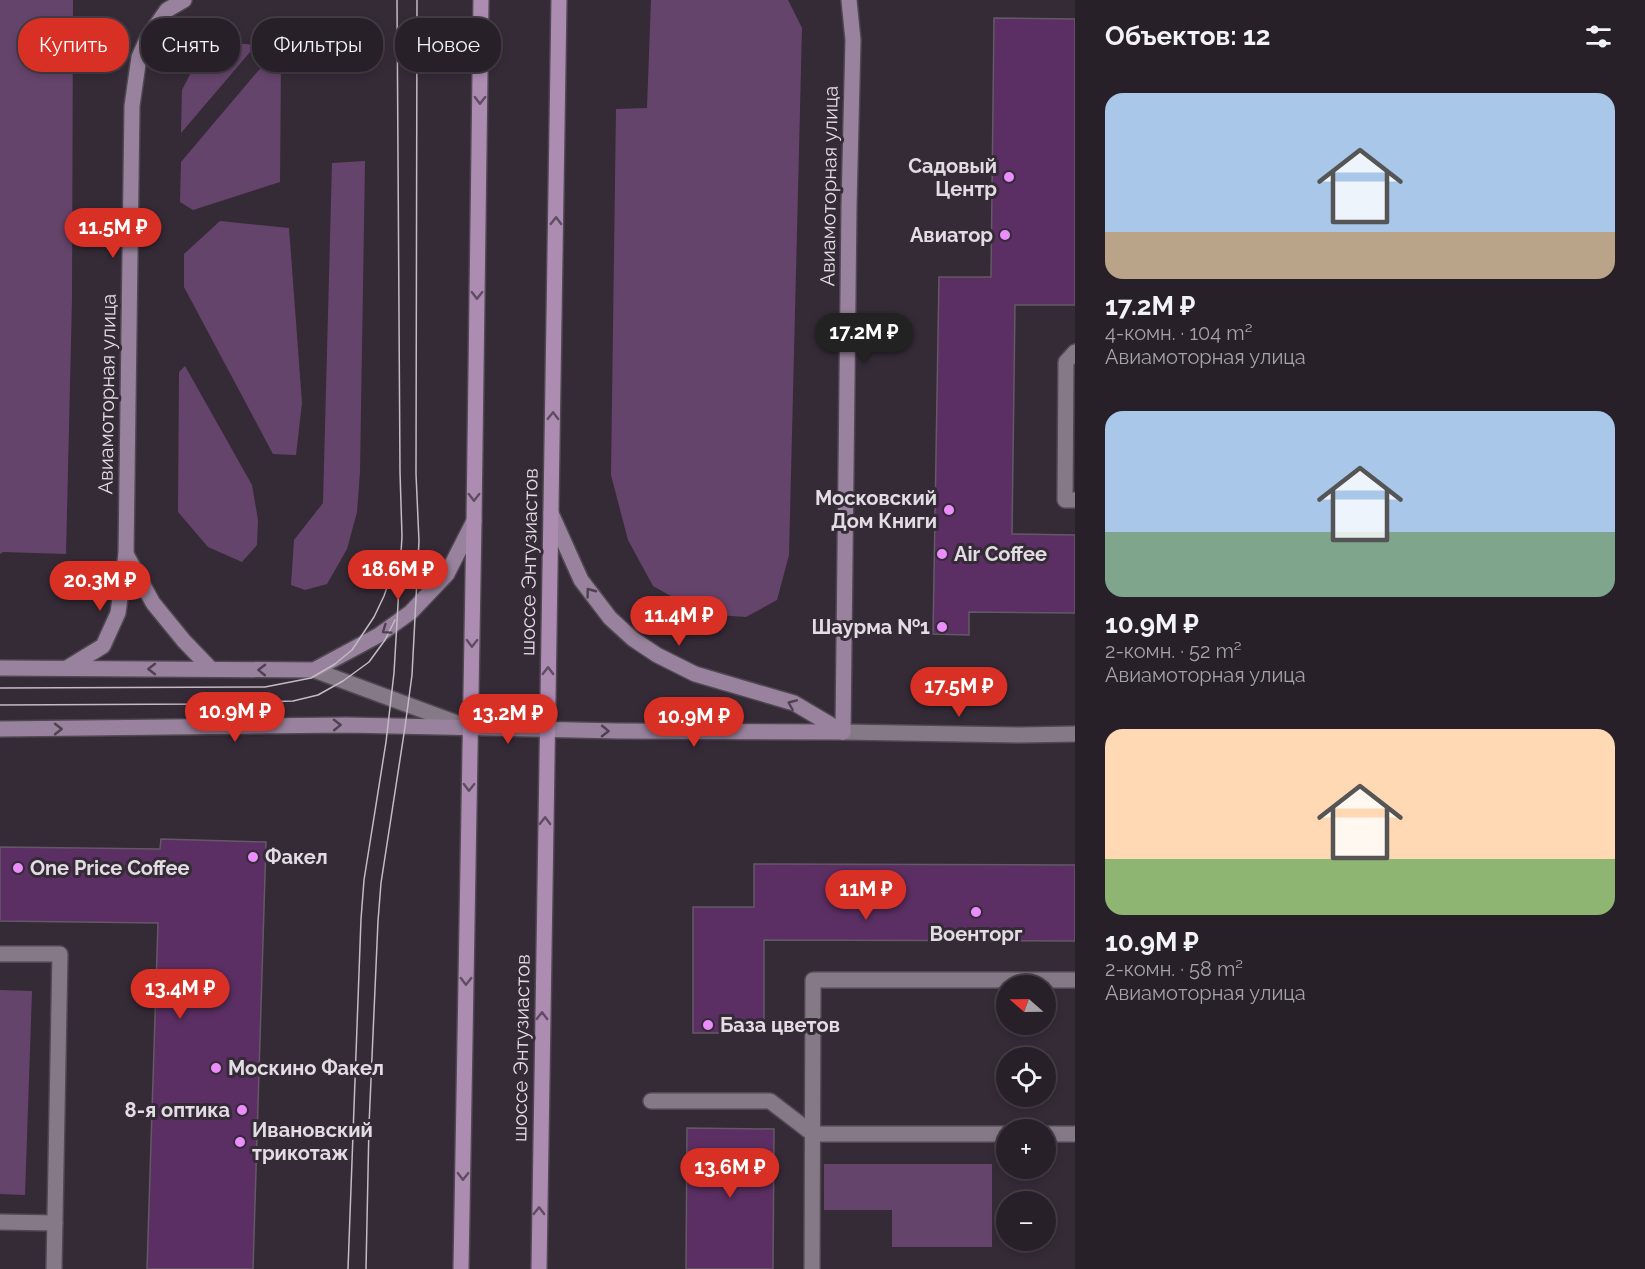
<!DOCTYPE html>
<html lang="ru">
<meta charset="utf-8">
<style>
:root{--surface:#282029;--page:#342d35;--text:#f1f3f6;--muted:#a5a3a8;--line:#443e46;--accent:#d93025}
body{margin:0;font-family:Raleway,sans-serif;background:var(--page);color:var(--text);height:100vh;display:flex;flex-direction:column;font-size:22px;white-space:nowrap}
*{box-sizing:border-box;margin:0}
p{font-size:20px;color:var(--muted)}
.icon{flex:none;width:33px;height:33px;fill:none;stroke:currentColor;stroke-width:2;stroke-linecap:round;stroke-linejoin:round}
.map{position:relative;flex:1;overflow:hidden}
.drawer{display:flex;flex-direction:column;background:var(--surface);width:570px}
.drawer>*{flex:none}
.top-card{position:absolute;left:18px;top:18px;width:570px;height:54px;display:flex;gap:12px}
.needle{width:39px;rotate:290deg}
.fabs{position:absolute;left:996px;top:975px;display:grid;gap:12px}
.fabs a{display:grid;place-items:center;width:60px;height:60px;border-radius:50%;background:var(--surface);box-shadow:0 3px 9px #0003,0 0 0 2px var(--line);font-size:30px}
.price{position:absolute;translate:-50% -51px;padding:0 14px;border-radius:21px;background:var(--accent);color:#fff;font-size:20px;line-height:39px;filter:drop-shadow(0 2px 3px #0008)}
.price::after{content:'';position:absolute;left:50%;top:36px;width:18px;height:14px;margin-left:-9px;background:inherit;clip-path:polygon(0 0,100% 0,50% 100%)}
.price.active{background:#222;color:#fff}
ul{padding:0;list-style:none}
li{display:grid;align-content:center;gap:12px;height:318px;padding:0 30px}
li span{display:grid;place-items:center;height:186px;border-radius:18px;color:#555}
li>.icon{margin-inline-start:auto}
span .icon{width:108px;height:108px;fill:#fffc;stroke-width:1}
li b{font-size:26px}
h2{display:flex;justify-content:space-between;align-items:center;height:72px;padding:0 30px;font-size:26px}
.pill{padding:0 21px;border-radius:24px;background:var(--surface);box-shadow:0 3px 9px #0003,0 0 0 2px var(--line);font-size:21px;line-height:54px}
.pill.active{background:var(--accent);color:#fff}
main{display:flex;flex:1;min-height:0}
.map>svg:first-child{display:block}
.green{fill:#65446b}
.building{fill:#5b2f63;stroke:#645866;stroke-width:1.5}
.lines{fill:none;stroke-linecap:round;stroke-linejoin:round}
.service-casing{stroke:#4f4751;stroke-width:18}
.tertiary-casing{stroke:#4f4751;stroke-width:18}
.secondary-casing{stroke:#4f4751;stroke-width:18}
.primary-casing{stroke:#4f4751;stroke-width:18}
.service{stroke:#857987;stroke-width:15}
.tertiary{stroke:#857987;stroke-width:15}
.secondary{stroke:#99829d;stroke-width:15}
.primary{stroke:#ad8cb2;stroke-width:15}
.tram{stroke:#c2bbc3;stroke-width:1.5}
.oneway{stroke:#5f4d62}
.oneway2{stroke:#4e4150}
.poi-dot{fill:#eb8dfc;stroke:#352b37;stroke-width:2}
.labels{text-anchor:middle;stroke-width:6;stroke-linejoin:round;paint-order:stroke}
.poi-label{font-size:20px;font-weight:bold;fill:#e2dce3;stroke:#352b37;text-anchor:start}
.street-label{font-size:20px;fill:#e2dce3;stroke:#352b37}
</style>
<main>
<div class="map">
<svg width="1075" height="1269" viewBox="0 0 1075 1269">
<rect width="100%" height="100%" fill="#352b37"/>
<g class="green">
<path d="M0 0H73L72 299 66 554 3 552 0 554Z"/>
<path d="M651 0H788L802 28 789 555 777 600 746 617 703 614 653 586 628 540 611 475 616 109 647 108Z"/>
<path d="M221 42 256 45 181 133 182 90 199 57Z"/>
<path d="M269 58 281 59 280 182 193 210 180 202 181 162Z"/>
<path d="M365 161 360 472 357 512 347 549 327 584 305 590 291 585 294 540 323 503 332 163Z"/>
<path d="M220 221 289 228 302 403 296 455 273 454 184 287V254Z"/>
<path d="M185 366 252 485 258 520 257 545 242 562 208 547 178 512 179 372Z"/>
<path d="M0 990 32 991 25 1195 0 1194Z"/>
<path d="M824 1164H992V1247H892V1210H824Z"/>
</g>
<g class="building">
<path d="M994 18 1075 19V305H1015L1012 534 1075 535V613L969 612V635L933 634 939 277H991Z"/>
<path d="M161 839 266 842 253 1269H147L158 923 0 921V847L160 849Z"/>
<path d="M754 864 1075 865V941L764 940V1033H693V907H754Z"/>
<path d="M687 1128 774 1129 773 1269H686Z"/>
</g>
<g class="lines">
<defs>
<g id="service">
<path d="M1075 352 1066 362 1065 500H1075"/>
<path d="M314 670 465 726"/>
<path d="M0 954H60L54 1269"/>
<path d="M651 1101H770L813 1134H1006"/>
<path d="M1046 1134H1075"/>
<path d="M0 1222 55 1223"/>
<path d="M812 1269 813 980H1075"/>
</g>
<path id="tertiary" d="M843 732 1020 735 1075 734"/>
<g id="secondary">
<path d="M551 513 581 580 610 618 633 639 657 655 695 674 794 703 843 732"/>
<path d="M126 554 153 603 184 641 211 669"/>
<path d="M0 668 314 670 379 635 411 612 447 574 474 521"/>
<path d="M67 668 103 646 118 613 126 554 132 106 139 57 148 37 167 10 184 0"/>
<path d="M0 729 347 725 618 731 843 732"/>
<path d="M843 732 849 206 853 40 849 0"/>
</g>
<g id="primary">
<path d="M461 1269 474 521 481 0"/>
<path d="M539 1269 559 0"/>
</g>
</defs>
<use href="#service" class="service-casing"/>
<use href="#tertiary" class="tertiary-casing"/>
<use href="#secondary" class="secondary-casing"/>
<use href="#primary" class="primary-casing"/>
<use href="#service" class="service"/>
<use href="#tertiary" class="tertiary"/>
<use href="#secondary" class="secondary"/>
<use href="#primary" class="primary"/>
<g class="tram">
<path d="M0 688 265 687 311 678 335 664 352 650 374 617 384 596 397 558"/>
<path d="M0 705 202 704 293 701 318 695 343 681 369 662 385 640 395 620"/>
<path d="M348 1269 361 919 364 880 386 742 394 673 402 536 400 472 397 0"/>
<path d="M366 1269 369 1125 378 921 381 883 405 727 412 675 419 541 416 474 417 0"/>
</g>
</g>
<defs><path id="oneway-chevron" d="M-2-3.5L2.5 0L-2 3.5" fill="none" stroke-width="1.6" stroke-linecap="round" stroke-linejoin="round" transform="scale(1.5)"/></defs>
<g class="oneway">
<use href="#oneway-chevron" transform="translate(480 100) rotate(91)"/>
<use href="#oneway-chevron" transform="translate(556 221) rotate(-89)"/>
<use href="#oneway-chevron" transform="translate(477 295) rotate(91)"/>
<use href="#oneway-chevron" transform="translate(553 416) rotate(-89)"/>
<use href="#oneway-chevron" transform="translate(474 497) rotate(90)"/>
<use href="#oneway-chevron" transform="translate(472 643) rotate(91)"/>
<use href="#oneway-chevron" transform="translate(548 671) rotate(-89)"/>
<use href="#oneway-chevron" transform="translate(469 787) rotate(91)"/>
<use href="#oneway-chevron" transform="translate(545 821) rotate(-89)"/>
<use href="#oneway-chevron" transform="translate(466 981) rotate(91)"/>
<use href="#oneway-chevron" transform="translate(542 1016) rotate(-89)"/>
<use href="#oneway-chevron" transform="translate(463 1176) rotate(91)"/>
<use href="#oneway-chevron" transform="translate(539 1211) rotate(-89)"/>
</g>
<g class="oneway2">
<use href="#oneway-chevron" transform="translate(590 592) rotate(-127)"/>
<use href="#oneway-chevron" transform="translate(386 630) rotate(145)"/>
<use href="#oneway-chevron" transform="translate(152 669) rotate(-180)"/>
<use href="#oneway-chevron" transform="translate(262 670) rotate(-179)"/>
<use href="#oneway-chevron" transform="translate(792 704) rotate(-157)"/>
<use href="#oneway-chevron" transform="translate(337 725) rotate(-1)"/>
<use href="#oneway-chevron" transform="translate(58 729)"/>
<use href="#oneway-chevron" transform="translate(605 731) rotate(1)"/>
</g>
<g class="poi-dot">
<circle cx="1009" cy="177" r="6"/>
<circle cx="1005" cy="235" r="6"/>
<circle cx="949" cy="510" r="6"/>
<circle cx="942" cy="554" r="6"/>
<circle cx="942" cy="627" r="6"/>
<circle cx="253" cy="857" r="6"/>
<circle cx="18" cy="868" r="6"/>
<circle cx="976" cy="912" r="6"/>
<circle cx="708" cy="1025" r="6"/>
<circle cx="216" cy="1068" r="6"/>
<circle cx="242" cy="1110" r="6"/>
<circle cx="240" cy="1142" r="6"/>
</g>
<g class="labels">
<g class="poi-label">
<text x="997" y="173" text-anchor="end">Садовый<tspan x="997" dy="23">Центр</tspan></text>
<text x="993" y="242" text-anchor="end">Авиатор</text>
<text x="937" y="505" text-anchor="end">Московский<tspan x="937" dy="23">Дом Книги</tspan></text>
<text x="954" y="561">Air Coffee</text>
<text x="930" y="634" text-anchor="end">Шаурма №1</text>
<text x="265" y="864">Факел</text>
<text x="30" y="875">One Price Coffee</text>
<text x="976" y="941" text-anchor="middle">Военторг</text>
<text x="720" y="1032">База цветов</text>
<text x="228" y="1075">Москино Факел</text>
<text x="230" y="1117" text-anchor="end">8-я оптика</text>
<text x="252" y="1137">Ивановский<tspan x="252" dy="23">трикотаж</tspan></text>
</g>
<g class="street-label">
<text transform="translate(829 186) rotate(-89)" y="7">Авиамоторная улица</text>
<text transform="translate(107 394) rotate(-89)" y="7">Авиамоторная улица</text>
<text transform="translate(529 562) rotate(-89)" y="7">шоссе Энтузиастов</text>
<text transform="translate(521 1048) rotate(-89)" y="7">шоссе Энтузиастов</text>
</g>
</g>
</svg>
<div class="fabs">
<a><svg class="needle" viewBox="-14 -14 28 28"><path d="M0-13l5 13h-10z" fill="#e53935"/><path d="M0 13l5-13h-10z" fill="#a5a3a8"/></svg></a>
<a><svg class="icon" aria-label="locate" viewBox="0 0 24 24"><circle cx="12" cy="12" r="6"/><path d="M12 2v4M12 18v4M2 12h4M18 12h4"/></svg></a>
<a>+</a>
<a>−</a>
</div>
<b class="price" style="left:113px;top:259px">11.5M ₽</b>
<b class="price active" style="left:864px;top:364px">17.2M ₽</b>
<b class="price" style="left:398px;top:601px">18.6M ₽</b>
<b class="price" style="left:100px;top:612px">20.3M ₽</b>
<b class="price" style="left:679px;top:647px">11.4M ₽</b>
<b class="price" style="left:959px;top:718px">17.5M ₽</b>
<b class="price" style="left:235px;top:743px">10.9M ₽</b>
<b class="price" style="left:508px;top:745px">13.2M ₽</b>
<b class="price" style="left:694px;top:748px">10.9M ₽</b>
<b class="price" style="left:866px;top:921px">11M ₽</b>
<b class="price" style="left:180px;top:1020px">13.4M ₽</b>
<b class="price" style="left:730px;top:1199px">13.6M ₽</b>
<div class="top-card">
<a class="pill active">Купить</a>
<a class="pill">Снять</a>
<a class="pill">Фильтры</a>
<a class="pill">Новое</a>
</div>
</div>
<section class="drawer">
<h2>Объектов: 12<svg class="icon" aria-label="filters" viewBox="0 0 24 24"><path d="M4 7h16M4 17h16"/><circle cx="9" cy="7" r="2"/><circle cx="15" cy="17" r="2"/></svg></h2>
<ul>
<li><span style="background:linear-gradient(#a9c7e8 75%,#b9a48a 0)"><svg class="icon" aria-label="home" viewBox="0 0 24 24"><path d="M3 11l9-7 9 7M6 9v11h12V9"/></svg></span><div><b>17.2M ₽</b><p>4-комн. · 104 m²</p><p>Авиамоторная улица</p></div></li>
<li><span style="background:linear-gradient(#a9c7e8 65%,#7fa58c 0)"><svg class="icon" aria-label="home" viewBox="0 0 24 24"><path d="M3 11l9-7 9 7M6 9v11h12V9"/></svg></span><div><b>10.9M ₽</b><p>2-комн. · 52 m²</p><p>Авиамоторная улица</p></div></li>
<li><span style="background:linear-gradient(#ffd9b3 70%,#8fb573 0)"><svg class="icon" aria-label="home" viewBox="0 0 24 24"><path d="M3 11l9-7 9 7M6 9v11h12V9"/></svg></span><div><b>10.9M ₽</b><p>2-комн. · 58 m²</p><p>Авиамоторная улица</p></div></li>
</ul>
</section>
</main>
